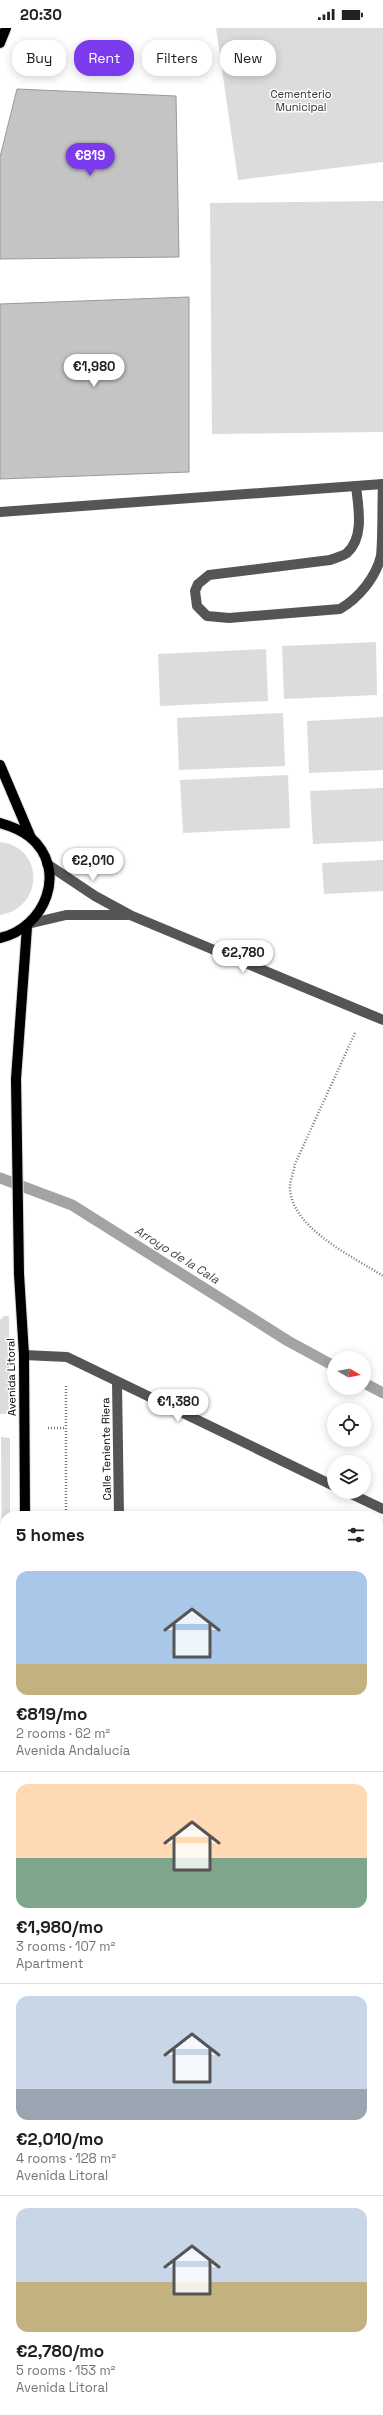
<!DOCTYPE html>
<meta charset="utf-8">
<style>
:root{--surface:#fff;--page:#f2f2f2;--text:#202124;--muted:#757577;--line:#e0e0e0;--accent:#7c3aed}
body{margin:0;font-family:"Space Grotesk",sans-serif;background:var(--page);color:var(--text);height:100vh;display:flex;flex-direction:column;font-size:15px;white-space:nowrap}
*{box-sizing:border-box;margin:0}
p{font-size:13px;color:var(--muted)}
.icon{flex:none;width:22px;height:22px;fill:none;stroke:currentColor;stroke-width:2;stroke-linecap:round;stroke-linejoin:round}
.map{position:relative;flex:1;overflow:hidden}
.sheet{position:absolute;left:0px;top:1483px;width:383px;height:904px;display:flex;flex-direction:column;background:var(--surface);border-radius:16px 16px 0 0;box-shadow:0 2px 10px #0003}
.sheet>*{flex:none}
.guide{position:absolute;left:12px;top:12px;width:359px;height:36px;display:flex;gap:8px}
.needle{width:26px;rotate:99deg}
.controls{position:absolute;left:327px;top:1323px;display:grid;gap:8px}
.controls a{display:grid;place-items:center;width:44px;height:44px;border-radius:50%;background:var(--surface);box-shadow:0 2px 10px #0003;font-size:20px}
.price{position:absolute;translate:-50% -34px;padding:0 9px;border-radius:14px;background:#fff;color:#222;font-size:13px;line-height:26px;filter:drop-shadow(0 1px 2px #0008)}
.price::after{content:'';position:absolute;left:50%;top:24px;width:12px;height:9px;margin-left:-6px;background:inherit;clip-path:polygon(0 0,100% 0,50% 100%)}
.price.active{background:var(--accent);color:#fff}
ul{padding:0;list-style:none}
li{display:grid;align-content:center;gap:8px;height:212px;padding:0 16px}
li+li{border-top:1px solid var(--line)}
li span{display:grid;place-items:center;height:124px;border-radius:12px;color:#555}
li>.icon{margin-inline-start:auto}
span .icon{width:72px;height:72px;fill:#fffc;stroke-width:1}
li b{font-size:17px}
h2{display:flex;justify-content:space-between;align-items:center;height:48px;padding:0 16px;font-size:17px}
.tag{padding:0 14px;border-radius:16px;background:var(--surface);box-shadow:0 2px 10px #0003;font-size:14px;line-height:36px}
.tag.active{background:var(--accent);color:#fff}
.status{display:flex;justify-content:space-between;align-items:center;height:28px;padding:0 20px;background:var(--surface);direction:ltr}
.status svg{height:11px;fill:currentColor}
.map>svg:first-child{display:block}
.green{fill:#dcdcdc}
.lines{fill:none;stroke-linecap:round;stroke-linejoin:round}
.stream{stroke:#a3a3a3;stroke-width:11}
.building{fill:#c4c4c4;stroke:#999}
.major-casing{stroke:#dbdbdb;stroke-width:12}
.path{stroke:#777;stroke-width:2.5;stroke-dasharray:1 2;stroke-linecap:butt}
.minor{stroke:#555;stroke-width:10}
.major{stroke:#000;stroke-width:10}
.labels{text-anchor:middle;stroke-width:3;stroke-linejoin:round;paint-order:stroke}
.park-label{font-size:11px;fill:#333;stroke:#fff}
.street-label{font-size:11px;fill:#000;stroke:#fff}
.water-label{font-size:12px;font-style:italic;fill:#444;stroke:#fff}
</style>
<div class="status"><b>20:30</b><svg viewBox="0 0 49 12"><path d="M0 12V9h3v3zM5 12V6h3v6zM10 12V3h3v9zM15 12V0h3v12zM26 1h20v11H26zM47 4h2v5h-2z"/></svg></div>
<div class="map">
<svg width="383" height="2387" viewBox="0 0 383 2387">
<rect width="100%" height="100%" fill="#fff"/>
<g class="green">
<path d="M216 0H383V134L238 152Z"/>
<path d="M383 173V404L212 406 210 175Z"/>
<path d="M376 614 377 667 284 671 282 618Z"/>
<path d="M266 621 268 673 160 678 158 626Z"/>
<path d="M283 685 285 738 179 742 177 690Z"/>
<path d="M383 689V742L309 745 307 693Z"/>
<path d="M288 747 290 800 183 805 180 752Z"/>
<path d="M383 760V813L313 816 310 763Z"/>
<path d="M0 814C45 819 44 880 0 887Z"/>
<path d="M383 832V863L324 866 322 835Z"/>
<path d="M4 1288H9L10 1386H0V1292Z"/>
<path d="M1 1409 10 1410V1488H5L4 1800Z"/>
</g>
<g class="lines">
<g class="stream">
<path d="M0 1150 72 1177 288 1313 334 1338"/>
<path d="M364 1355 383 1365"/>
</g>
</g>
<g class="building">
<path d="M17 61 176 68 179 229 0 231V129Z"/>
<path d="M189 269V444L0 451V276Z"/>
</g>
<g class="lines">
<defs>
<g id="major">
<path d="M0 15 6 0"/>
<path d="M0 737 31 810"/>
<path d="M0 795C11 798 21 802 30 809 69 842 45 900 0 910"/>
<path d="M25 1488 24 1327 19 1246 16 1051 27 899"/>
<path d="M30 2382V2387"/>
</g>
</defs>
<use href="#major" class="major-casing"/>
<g class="path">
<path d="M355 1005 295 1136C294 1143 291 1150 290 1157 288 1199 354 1229 383 1248"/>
<path d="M48 1400H65"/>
<path d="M66 1488V1356"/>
<path d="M0 1809H5"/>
<path d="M0 2356H5"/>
<path d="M73 2382V2387"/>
</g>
<g class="minor">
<path d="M356 458C358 478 365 509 347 525 343 528 335 530 330 532L209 547 198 556 195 563 197 578 207 588 229 590 340 581C359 570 376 549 381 528 383 508 382 477 383 456"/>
<path d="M0 484 383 456"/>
<path d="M47 836 95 868 130 887 383 992"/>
<path d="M32 895 66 887H127"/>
<path d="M24 1327 67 1329 334 1458"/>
<path d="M117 1354 119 1488"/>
<path d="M347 1464 383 1481"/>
<path d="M125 2382V2387"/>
</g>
<use href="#major" class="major"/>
</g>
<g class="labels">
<g class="park-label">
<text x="301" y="70">Cementerio<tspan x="301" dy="13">Municipal</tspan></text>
</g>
<g class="street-label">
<text transform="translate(11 1349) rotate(-91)" y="4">Avenida Litoral</text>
<text transform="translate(106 1421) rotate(-91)" y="4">Calle Teniente Riera</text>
</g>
<g class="water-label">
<text transform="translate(177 1227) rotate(32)" y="4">Arroyo de la Cala</text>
</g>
</g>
</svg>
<div class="controls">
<a><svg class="needle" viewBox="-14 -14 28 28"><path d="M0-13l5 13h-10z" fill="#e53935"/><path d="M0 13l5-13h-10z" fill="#757577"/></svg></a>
<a><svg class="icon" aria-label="locate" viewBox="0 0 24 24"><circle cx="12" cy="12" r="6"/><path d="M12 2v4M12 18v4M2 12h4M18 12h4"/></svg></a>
<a><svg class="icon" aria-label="layers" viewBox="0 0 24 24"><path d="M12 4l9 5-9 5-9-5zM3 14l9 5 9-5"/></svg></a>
</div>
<b class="price active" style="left:90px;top:149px">€819</b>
<b class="price" style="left:94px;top:360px">€1,980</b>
<b class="price" style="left:93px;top:854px">€2,010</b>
<b class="price" style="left:243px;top:946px">€2,780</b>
<b class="price" style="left:178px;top:1395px">€1,380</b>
<div class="guide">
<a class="tag">Buy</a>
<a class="tag active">Rent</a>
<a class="tag">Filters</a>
<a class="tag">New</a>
</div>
<section class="sheet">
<h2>5 homes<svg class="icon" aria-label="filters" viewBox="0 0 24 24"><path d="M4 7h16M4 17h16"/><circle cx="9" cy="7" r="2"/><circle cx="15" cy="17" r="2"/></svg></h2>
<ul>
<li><span style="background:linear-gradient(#a9c7e8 75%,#c2b280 0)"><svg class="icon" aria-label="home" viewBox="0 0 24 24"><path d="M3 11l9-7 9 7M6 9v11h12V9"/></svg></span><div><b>€819/mo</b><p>2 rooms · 62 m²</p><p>Avenida Andalucía</p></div></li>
<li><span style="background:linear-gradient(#ffd9b3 60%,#7fa58c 0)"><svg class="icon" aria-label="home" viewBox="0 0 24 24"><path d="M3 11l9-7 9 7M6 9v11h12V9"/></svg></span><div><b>€1,980/mo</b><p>3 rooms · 107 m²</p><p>Apartment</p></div></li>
<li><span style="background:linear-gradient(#c9d6e8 75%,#9aa5b1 0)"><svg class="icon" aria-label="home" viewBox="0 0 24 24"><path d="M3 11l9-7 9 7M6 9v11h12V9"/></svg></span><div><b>€2,010/mo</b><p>4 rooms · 128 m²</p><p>Avenida Litoral</p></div></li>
<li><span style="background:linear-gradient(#c9d6e8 60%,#c2b280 0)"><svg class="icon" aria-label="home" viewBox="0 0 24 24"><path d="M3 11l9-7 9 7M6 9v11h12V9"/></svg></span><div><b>€2,780/mo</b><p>5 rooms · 153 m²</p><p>Avenida Litoral</p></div></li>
</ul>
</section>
</div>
